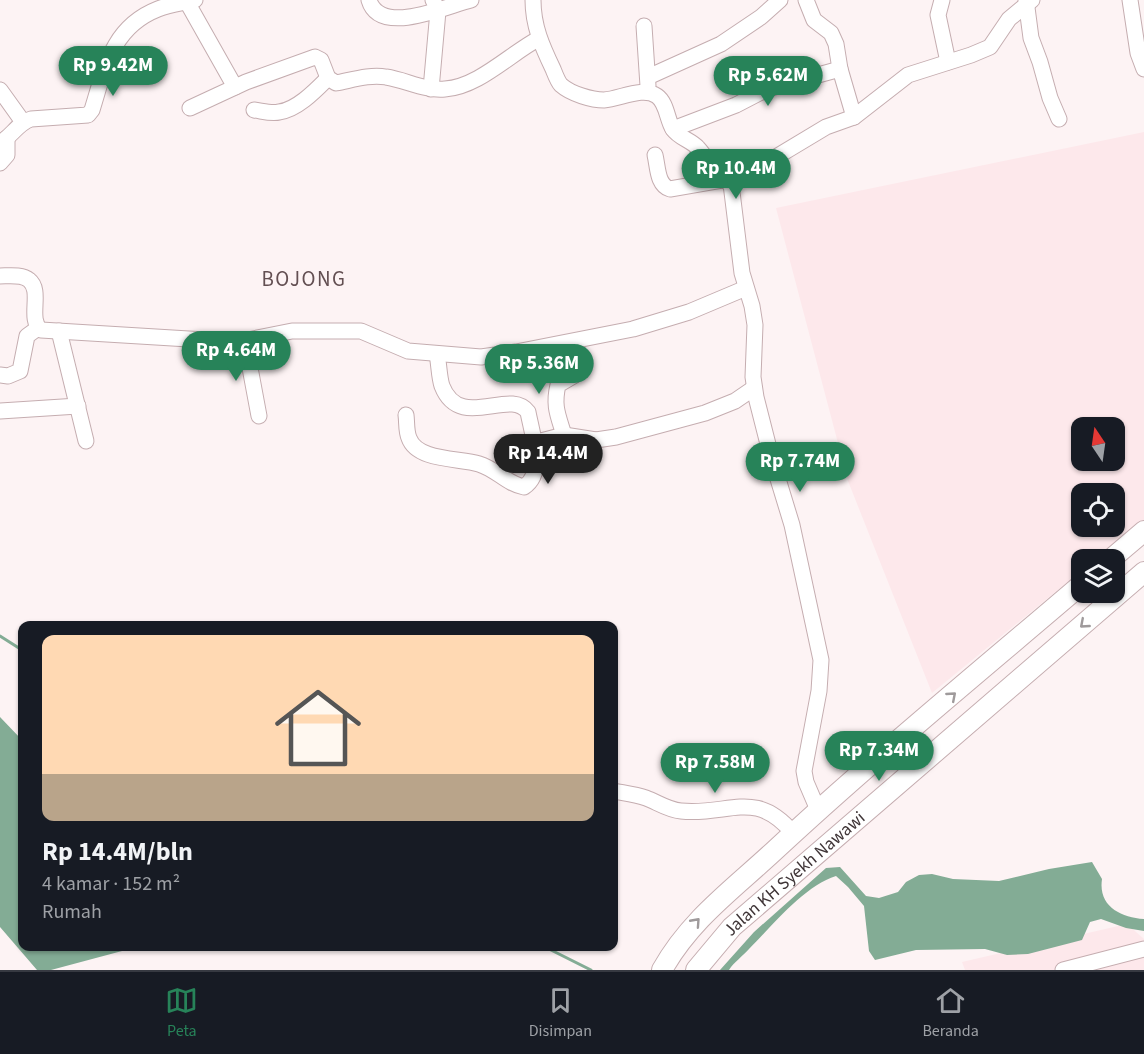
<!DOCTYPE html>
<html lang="id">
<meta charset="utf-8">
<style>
:root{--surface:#171b24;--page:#242831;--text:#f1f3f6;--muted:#9ea1a6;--line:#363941;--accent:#278359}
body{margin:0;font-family:"Source Sans 3",sans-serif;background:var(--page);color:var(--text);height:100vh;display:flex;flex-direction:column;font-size:22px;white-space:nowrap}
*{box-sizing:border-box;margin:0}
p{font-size:20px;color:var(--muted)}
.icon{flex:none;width:33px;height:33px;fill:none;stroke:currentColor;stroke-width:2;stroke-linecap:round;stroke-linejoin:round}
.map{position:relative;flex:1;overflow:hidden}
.details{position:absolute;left:18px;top:621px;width:600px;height:330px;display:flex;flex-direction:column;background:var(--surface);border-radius:12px;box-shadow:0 2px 4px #0004}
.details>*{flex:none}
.needle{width:39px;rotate:347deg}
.controls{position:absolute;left:1071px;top:417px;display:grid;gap:12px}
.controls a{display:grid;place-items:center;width:54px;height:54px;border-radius:12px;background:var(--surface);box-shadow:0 2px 4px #0004;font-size:30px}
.price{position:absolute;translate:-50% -51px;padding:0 14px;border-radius:21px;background:var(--accent);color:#fff;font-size:20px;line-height:39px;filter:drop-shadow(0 2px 3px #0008)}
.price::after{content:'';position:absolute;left:50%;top:36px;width:18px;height:14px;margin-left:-9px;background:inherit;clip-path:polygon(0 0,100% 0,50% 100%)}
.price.current{background:#222;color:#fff}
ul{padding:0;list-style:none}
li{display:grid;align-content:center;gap:12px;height:318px;padding:0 24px}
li+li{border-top:2px solid var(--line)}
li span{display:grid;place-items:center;height:186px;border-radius:12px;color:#555}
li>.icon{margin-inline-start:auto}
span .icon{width:108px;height:108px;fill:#fffc;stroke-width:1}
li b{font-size:26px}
.dock{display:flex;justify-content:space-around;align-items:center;height:84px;border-top:2px solid var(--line);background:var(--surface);font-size:16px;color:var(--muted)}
.dock a{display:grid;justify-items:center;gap:3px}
.dock .current{color:var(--accent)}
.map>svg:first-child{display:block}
.built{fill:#fde8eb;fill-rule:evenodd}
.water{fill:#83ac95}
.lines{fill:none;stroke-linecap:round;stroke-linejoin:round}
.stream{stroke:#83ac95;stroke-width:3}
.minor-casing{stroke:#c5adb0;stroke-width:17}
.major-casing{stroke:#c5adb0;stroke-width:22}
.minor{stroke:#fff;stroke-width:15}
.major{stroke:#fff;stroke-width:20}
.oneway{stroke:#9f9a9b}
.labels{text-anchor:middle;stroke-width:6;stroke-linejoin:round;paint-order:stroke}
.street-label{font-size:18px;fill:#3f3537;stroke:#fdf3f4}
.quarter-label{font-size:21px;letter-spacing:1.5px;fill:#634f52;stroke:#fdf3f4}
</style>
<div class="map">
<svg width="1144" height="970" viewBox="0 0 1144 970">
<rect width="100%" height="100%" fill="#fdf3f4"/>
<g class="built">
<path d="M1144 132V520L1095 559 1082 560 1081 571 932 693 848 481 776 208ZM1082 428H1114V460H1082ZM1082 494H1114V526H1082Z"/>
<path d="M1127 924 1144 939V970H965L962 962Z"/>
</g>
<g class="water">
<path d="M0 717 22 740V946L137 947 51 970H37L0 927Z"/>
<path d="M1092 862 1102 879C1098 906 1120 917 1144 919V931L1126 928 1101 919 1090 922 1082 940 1028 954 1007 955 985 949 916 950 875 960 869 951 864 906 848 887 836 876C804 886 772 926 749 949 743 956 734 962 729 970H720L754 932 826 868 840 867 866 896 879 898 898 892 906 882 919 875 932 874 953 879 999 881 1049 869Z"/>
</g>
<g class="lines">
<g class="stream">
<path d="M0 636 22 650"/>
<path d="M543 946 591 970"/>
</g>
<defs>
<g id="minor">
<path d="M369 0C380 37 446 6 471 0"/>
<path d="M533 0C533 26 542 46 553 69 555 74 558 82 561 85 571 94 592 100 604 100 620 99 643 86 657 96 667 103 667 120 673 129 679 138 691 140 698 148 710 161 714 176 731 184L826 127 854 117 908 75 971 55 990 47 1009 19 1032 0"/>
<path d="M806 0 814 20 831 33 836 44 840 69"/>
<path d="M942 0 938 15 948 62"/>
<path d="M1026 0 1031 38 1040 62 1050 98 1059 119"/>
<path d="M1130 0 1138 53 1144 69"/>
<path d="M187 2 235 87"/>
<path d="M644 26 648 86"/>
<path d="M648 77 721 44 761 17 780 0"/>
<path d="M431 89 438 11 433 0"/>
<path d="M0 90 23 122"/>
<path d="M190 108 246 82 315 57 321 60 328 78 336 83C352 80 370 74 386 77 406 80 425 91 445 89 478 87 510 54 538 39"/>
<path d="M254 110C262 111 272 114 279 112 297 110 316 90 328 78"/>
<path d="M673 129 736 105 767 89 840 69 854 117"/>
<path d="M0 143C12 136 18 123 31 119L88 115 92 110C105 68 112 27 158 9 170 4 183 3 195 0"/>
<path d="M655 155C658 167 657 185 670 189L722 180"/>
<path d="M0 163 7 155V138"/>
<path d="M731 184 742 273 752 306 755 325 753 377 756 397 771 456 792 525 821 660 819 691 804 771 806 782 818 810"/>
<path d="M0 276C8 276 22 274 29 280 43 291 27 319 41 330L238 342 292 331H361L408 351 481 357 516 352 633 329 689 312 746 288"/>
<path d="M59 331 86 441"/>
<path d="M245 341 259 416"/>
<path d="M0 375 8 376 20 371 27 336 38 328"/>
<path d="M0 411 78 406"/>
<path d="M406 415C407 422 406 431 409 438 417 461 459 458 479 464 496 469 507 484 524 487 546 473 532 434 528 412 510 387 460 432 442 386 439 377 439 364 437 354"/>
<path d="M564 435C558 415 553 406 558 385L575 375"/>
<path d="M533 443 564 435 596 440 616 437 705 413 735 401 754 388"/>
<path d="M614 791C624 793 635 794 646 798 657 802 668 810 681 811 729 816 755 788 793 833"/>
<path d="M1063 970 1144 949"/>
</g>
<g id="major">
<path d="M1110 560 1144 531"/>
<path d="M662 970C690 920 732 890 773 852 873 759 978 673 1082 584"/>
<path id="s1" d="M696 970 732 927 1144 572"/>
</g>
</defs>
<use href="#minor" class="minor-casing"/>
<use href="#major" class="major-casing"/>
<use href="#minor" class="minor"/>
<use href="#major" class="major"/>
</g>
<defs><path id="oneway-chevron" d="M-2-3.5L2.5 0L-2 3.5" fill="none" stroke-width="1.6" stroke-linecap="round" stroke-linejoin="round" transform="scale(1.5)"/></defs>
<g class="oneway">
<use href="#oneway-chevron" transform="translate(1084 624) rotate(139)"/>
<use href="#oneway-chevron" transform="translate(952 696) rotate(-41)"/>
<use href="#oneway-chevron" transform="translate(696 922) rotate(-48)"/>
</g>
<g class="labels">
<g class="street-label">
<text dy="6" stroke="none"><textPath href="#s1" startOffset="138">Jalan KH Syekh Nawawi</textPath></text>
</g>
<g class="quarter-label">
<text x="304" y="286">BOJONG</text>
</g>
</g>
</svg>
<div class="controls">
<a><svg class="needle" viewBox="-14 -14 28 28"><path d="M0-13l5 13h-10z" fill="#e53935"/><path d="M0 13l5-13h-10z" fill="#9ea1a6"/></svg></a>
<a><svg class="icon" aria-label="locate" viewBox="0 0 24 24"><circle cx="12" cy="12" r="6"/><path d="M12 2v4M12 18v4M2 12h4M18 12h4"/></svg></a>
<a><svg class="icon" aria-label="layers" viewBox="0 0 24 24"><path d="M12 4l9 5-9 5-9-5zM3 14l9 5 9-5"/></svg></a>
</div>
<b class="price" style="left:113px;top:97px">Rp 9.42M</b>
<b class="price" style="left:768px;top:107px">Rp 5.62M</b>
<b class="price" style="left:736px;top:200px">Rp 10.4M</b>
<b class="price" style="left:236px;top:382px">Rp 4.64M</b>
<b class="price" style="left:539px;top:395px">Rp 5.36M</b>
<b class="price current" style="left:548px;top:485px">Rp 14.4M</b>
<b class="price" style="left:800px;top:493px">Rp 7.74M</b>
<b class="price" style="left:879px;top:782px">Rp 7.34M</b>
<b class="price" style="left:715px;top:794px">Rp 7.58M</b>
<section class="details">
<ul>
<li><span style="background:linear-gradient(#ffd9b3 75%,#b9a48a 0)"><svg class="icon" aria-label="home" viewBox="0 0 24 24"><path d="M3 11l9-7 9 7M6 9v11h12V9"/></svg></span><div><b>Rp 14.4M/bln</b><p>4 kamar · 152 m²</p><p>Rumah</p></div></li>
</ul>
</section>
</div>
<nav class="dock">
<a class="current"><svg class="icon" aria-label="map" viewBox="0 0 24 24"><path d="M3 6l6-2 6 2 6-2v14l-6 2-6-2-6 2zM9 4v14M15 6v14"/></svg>Peta</a>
<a><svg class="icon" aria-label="saved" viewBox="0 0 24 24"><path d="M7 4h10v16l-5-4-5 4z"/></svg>Disimpan</a>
<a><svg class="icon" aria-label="home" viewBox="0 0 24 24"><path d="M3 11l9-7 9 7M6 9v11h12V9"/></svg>Beranda</a>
</nav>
